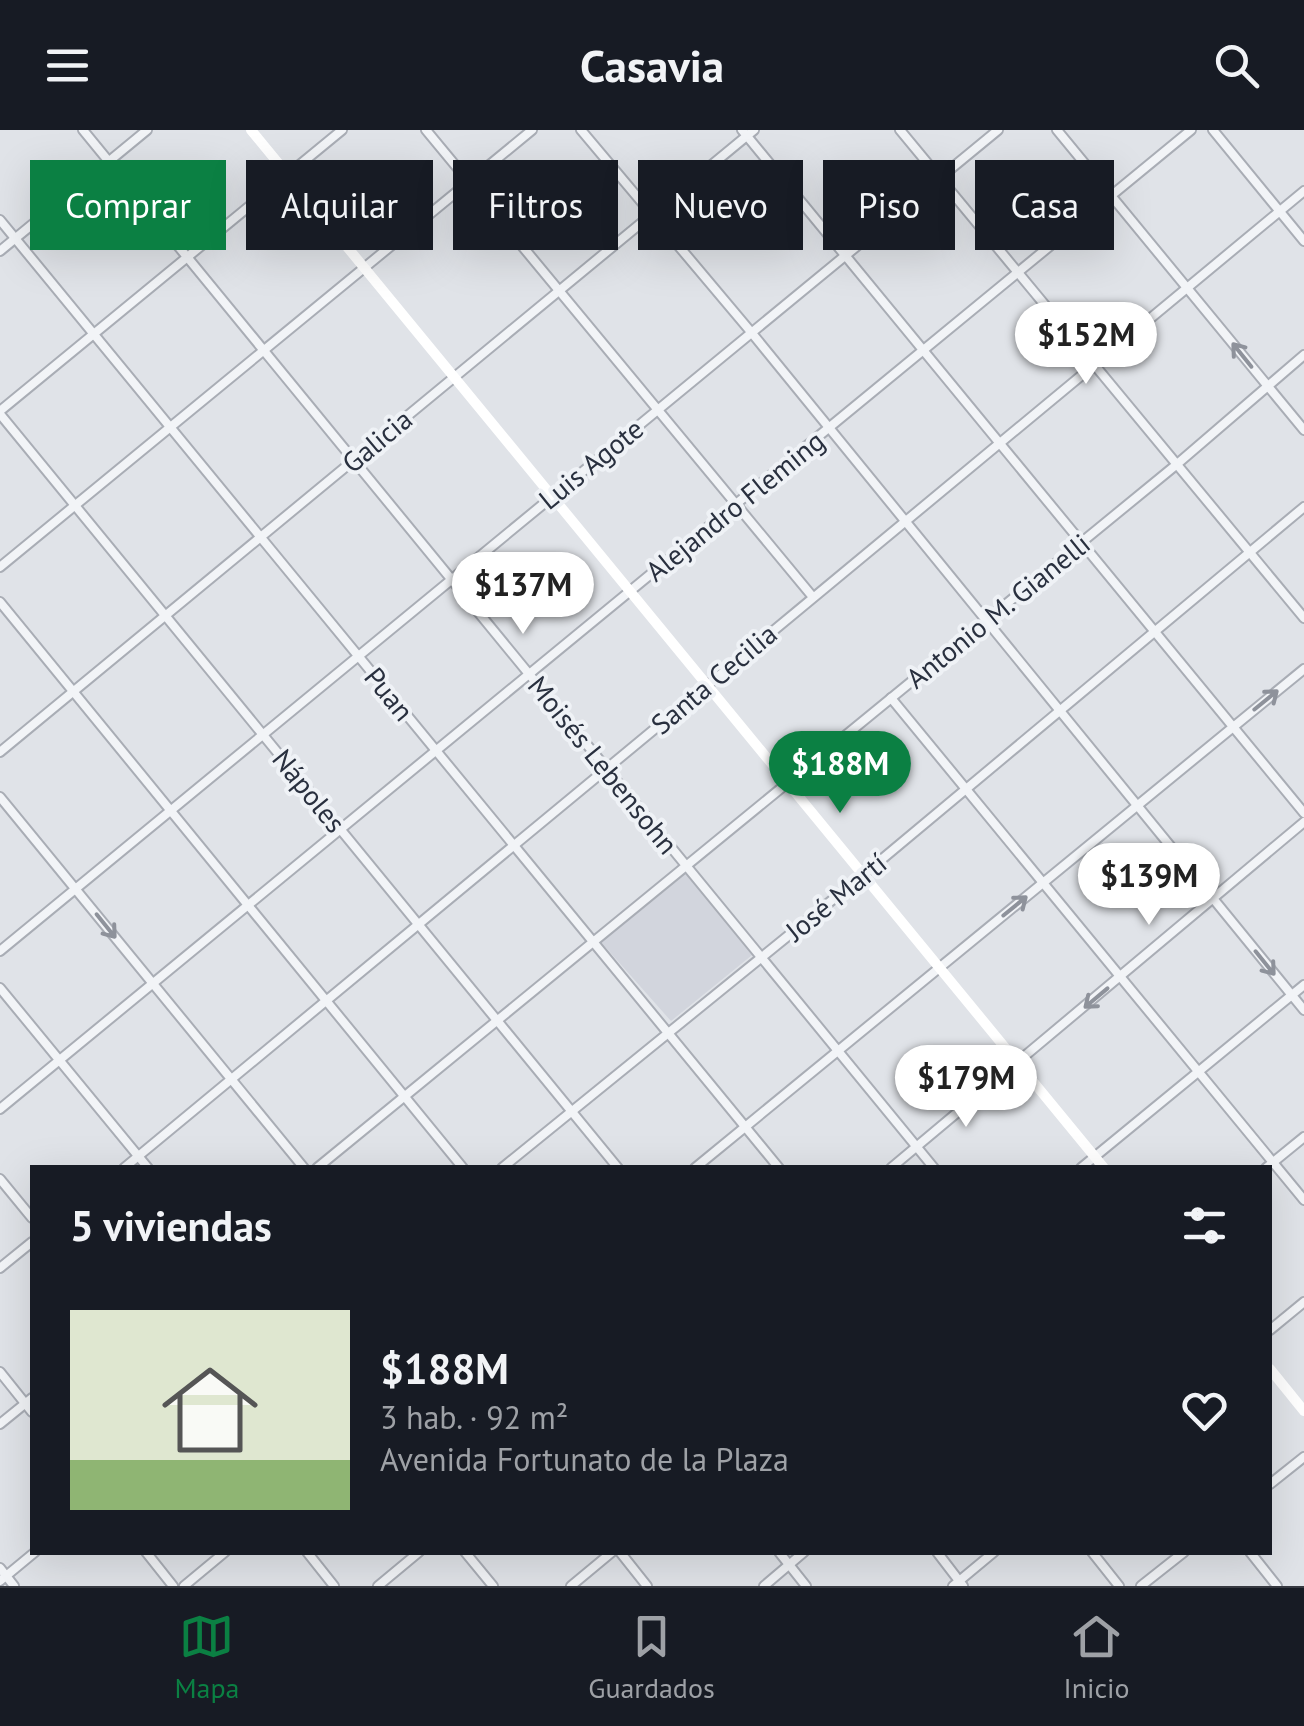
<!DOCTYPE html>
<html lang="es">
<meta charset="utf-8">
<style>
:root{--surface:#171b24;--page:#20242c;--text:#f1f3f6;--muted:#9ea1a6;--line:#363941;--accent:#0b8043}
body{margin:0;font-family:"PT Sans",sans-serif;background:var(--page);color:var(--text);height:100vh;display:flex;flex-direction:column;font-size:38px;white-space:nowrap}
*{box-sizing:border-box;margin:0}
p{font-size:32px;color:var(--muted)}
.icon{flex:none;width:55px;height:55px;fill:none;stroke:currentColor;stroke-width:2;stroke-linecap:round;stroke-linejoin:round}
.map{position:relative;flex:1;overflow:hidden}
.details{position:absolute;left:30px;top:1035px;width:1242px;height:390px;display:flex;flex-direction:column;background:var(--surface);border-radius:0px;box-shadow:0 10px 40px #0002}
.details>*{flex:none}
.guide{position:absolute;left:30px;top:30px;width:1245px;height:90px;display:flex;gap:20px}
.price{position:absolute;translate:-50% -85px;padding:0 22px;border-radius:35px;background:#fff;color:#222;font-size:32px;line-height:65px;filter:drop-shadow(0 2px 5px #0008)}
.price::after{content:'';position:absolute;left:50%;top:60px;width:30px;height:22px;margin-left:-15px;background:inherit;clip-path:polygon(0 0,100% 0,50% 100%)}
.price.on{background:var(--accent);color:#fff}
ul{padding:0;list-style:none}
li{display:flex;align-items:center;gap:30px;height:250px;padding:0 40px}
li span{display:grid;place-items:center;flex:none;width:280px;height:200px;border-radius:0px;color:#555}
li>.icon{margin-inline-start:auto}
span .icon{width:120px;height:120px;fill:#fffc;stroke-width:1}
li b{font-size:42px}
h2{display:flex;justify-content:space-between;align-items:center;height:120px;padding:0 40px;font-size:42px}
.tag{padding:0 35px;border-radius:0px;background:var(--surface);box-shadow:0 10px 40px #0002;font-size:35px;line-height:90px}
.tag.on{background:var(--accent);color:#fff}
header{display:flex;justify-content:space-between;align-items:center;height:130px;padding:0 40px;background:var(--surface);font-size:45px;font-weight:800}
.tabs{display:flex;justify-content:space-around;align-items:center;height:140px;border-top:2px solid var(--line);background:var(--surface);font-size:28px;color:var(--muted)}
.tabs a{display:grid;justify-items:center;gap:5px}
.tabs .on{color:var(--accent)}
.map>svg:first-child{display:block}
.built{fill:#d2d5dd}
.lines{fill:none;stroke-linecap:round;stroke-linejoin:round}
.minor-casing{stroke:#a9adb5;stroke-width:12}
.minor{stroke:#f2f4f7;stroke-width:8}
.secondary{stroke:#fff;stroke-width:10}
.oneway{stroke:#8e929b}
.labels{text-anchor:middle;stroke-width:8;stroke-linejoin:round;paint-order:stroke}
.street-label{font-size:28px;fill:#29303f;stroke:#eff2f6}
</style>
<header><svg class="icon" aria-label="menu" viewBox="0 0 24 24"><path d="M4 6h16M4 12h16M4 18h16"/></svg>Casavia<svg class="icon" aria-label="search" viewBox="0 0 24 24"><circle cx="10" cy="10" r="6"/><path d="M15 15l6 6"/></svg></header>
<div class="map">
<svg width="1304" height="1456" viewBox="0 0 1304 1456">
<rect width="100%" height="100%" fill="#e0e3e8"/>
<path class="built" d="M688 740 757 821 671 891 600 811Z"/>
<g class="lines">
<defs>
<g id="minor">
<path d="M83 0 934 1038"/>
<path d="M426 0 812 466"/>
<path d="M581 0 751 202 1304 880"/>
<path d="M742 0 1304 683"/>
<path d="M900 0 1304 488"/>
<path d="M1057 0 1304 300"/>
<path d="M1213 0 1304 111"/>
<path d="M0 90 779 1038"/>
<path d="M0 121 147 0"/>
<path d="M0 281 342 0"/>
<path d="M0 284 618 1038"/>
<path d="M0 437 532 0"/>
<path d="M0 472 463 1038"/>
<path d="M891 568 1304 1070"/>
<path d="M0 622 754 0"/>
<path d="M0 667 304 1038"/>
<path d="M0 821 998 0"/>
<path d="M0 858 148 1038"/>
<path d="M0 979 1191 0"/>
<path d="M124 1038C519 714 910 386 1304 61"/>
<path d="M317 1038 1176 335 1304 225"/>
<path d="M502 1038 863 745 1304 377"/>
<path d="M695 1038 1304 539"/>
<path d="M891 1038 1304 692"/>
<path d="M1081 1038 1304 855"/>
<path d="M1266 1038 1304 1007"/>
<path d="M0 1049 32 1088"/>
<path d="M0 1138 32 1112"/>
<path d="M1270 1200 1304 1172"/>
<path d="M0 1242 32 1282"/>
<path d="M0 1294 32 1268"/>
<path d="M1270 1354 1304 1327"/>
<path d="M146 1422 173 1456"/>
<path d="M307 1422 334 1456"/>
<path d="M465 1422 493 1456"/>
<path d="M620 1422 647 1456"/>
<path d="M779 1422 806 1456"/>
<path d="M937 1422 963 1456"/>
<path d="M1092 1422 1119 1456"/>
<path d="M1250 1422 1277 1456"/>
<path d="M0 1438 14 1456"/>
<path d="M0 1451 35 1422"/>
<path d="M184 1456 225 1422"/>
<path d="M378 1456 419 1422"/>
<path d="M571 1456 612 1422"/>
<path d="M764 1456 804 1422"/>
<path d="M953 1456 994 1422"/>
<path d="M1141 1456 1184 1422"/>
</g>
</defs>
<use href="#minor" class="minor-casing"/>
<use href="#minor" class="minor"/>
<g class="secondary">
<path d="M251 0 1104 1038"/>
<path d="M1270 1239 1304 1281"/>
</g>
</g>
<defs><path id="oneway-shaft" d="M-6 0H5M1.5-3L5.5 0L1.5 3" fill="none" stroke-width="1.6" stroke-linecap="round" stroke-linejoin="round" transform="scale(2.5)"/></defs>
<g class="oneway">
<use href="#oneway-shaft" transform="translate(1242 225) rotate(-129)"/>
<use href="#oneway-shaft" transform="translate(1266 570) rotate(-39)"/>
<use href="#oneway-shaft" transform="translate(1015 776) rotate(-39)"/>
<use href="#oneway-shaft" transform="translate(106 796) rotate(51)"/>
<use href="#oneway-shaft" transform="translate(1265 833) rotate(51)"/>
<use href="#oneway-shaft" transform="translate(1096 868) rotate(140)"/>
</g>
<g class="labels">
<g class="street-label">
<text transform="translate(377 311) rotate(-40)" y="10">Galicia</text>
<text transform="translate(591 334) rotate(-39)" y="10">Luis Agote</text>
<text transform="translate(735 376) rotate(-39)" y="10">Alejandro Fleming</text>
<text transform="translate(998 481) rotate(-39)" y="10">Antonio M. Gianelli</text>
<text transform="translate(714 549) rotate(-40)" y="10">Santa Cecilia</text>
<text transform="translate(389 564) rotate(51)" y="10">Puan</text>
<text transform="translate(603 635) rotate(51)" y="10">Moisés Lebensohn</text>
<text transform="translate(309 661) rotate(51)" y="10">Nápoles</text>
<text transform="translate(836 767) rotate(-39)" y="10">José Martí</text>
</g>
</g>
</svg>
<b class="price" style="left:1086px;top:257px">$152M</b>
<b class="price" style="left:523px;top:507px">$137M</b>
<b class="price on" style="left:840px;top:686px">$188M</b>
<b class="price" style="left:1149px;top:798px">$139M</b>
<b class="price" style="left:966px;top:1000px">$179M</b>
<div class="guide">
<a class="tag on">Comprar</a>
<a class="tag">Alquilar</a>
<a class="tag">Filtros</a>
<a class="tag">Nuevo</a>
<a class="tag">Piso</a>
<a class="tag">Casa</a>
</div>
<section class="details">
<h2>5 viviendas<svg class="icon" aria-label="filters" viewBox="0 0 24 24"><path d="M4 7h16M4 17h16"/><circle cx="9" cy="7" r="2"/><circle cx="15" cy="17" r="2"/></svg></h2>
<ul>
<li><span style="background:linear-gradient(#dfe7d0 75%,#8fb573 0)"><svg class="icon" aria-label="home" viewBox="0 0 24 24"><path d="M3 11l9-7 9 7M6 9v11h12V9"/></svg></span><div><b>$188M</b><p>3 hab. · 92 m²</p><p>Avenida Fortunato de la Plaza</p></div><svg class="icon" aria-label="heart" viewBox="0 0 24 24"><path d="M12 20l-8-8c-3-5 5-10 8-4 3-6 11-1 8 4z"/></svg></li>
</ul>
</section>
</div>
<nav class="tabs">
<a class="on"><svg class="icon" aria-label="map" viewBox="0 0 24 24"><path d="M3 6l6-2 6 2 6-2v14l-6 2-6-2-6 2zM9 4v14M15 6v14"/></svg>Mapa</a>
<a><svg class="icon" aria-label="saved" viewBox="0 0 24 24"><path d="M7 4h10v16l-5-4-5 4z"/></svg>Guardados</a>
<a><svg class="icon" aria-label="home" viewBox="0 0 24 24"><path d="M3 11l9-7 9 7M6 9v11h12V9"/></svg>Inicio</a>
</nav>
